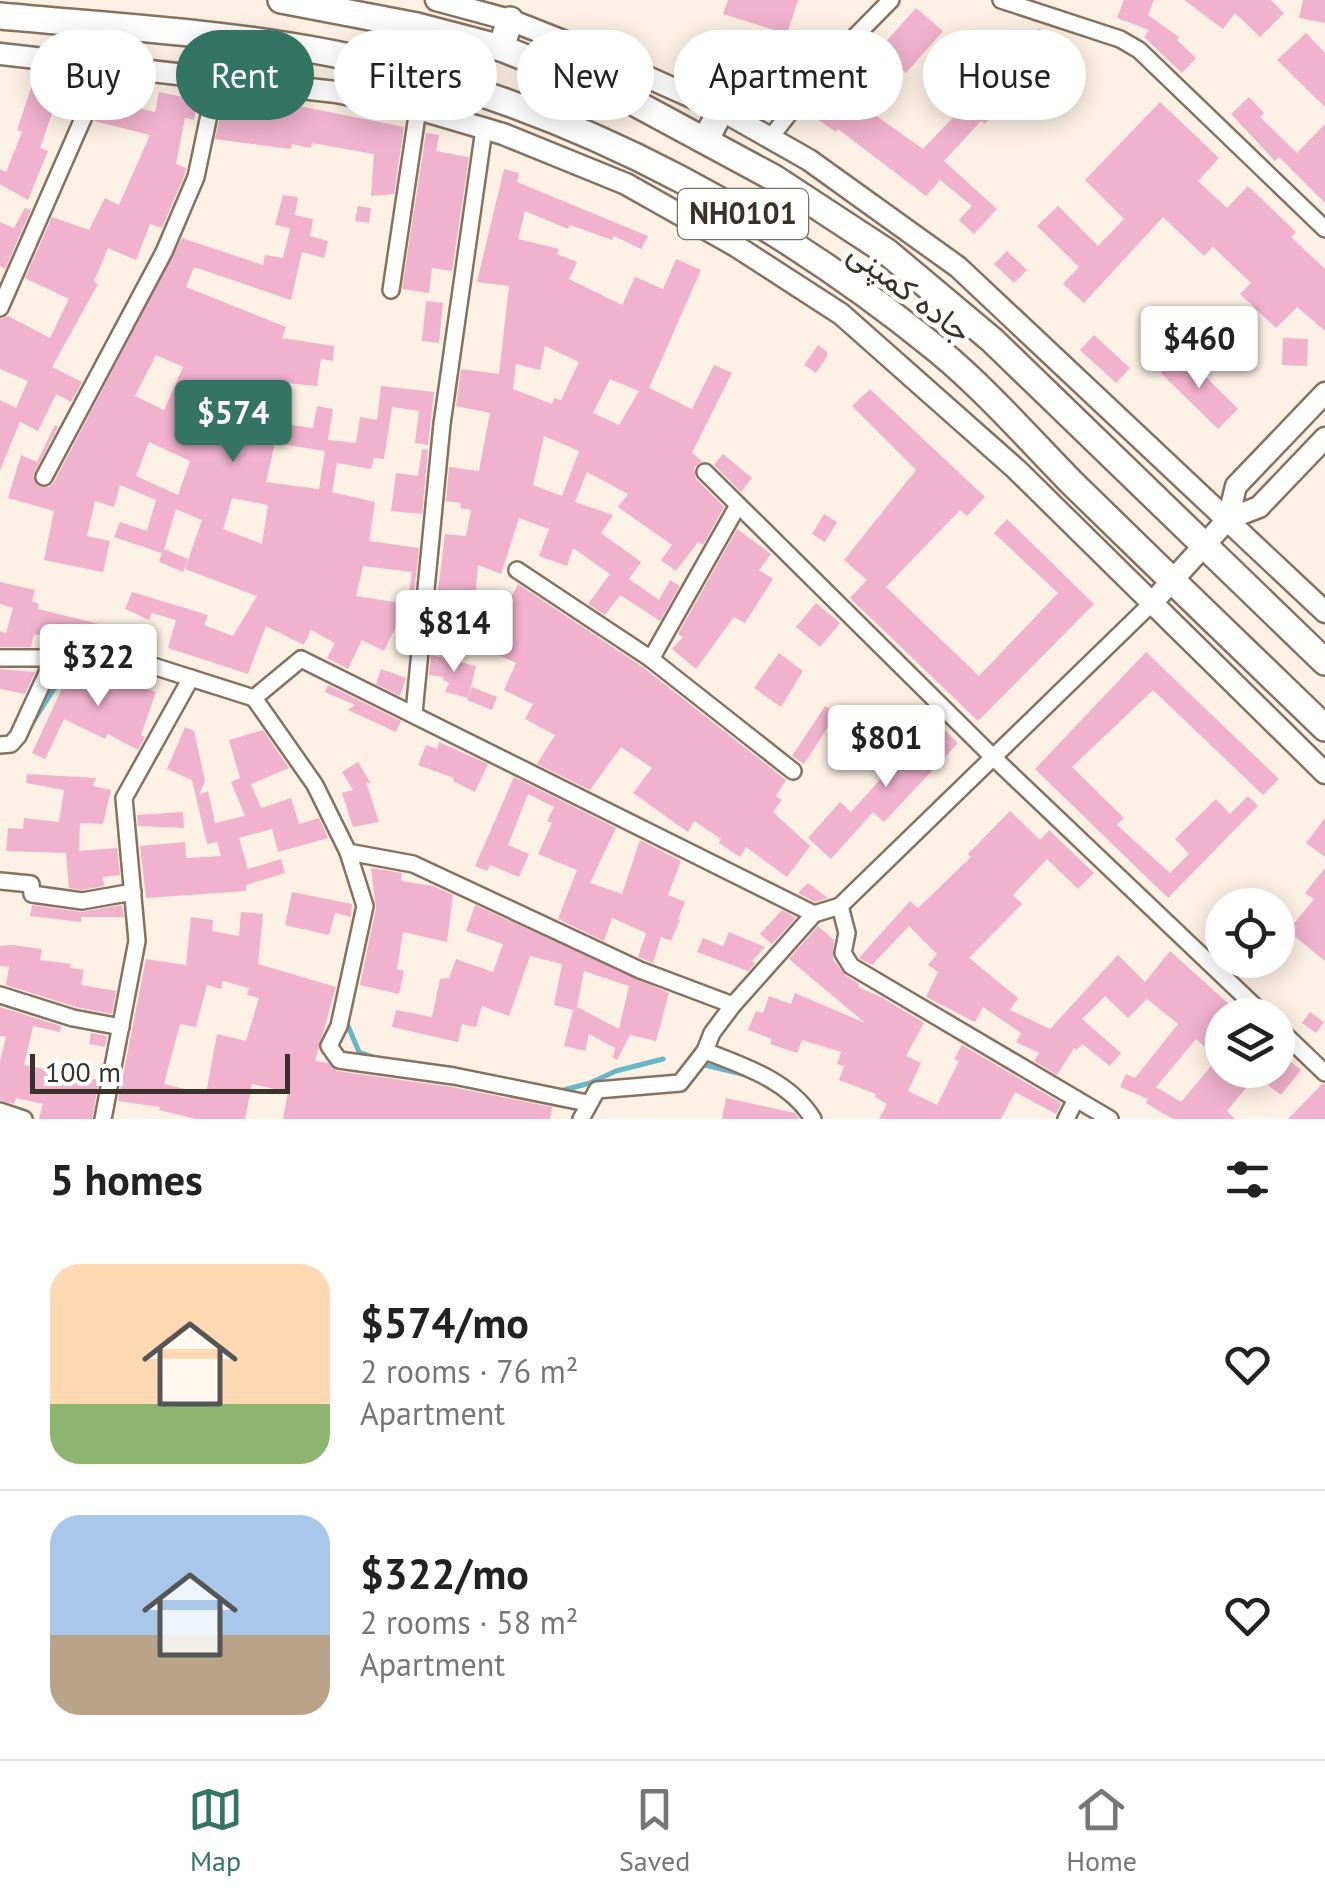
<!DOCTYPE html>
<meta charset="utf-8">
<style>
:root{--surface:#fff;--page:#f6f6f6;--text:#222;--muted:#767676;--line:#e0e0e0;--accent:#337462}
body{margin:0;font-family:"PT Sans",Vazirmatn,sans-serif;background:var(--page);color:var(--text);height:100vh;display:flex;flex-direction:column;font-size:38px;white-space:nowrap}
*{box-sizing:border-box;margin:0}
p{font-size:32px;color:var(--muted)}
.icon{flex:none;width:55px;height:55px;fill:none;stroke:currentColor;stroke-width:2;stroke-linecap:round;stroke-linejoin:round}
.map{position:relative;height:1119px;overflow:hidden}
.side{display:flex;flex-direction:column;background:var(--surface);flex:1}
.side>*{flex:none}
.guide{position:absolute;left:30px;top:30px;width:1265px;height:90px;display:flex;gap:20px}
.fabs{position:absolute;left:1205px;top:888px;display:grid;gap:20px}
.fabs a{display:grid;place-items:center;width:90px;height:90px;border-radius:50%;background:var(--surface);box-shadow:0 5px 25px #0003;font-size:50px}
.scale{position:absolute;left:30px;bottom:25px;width:260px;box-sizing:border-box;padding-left:10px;border:5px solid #3a312a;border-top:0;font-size:28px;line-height:35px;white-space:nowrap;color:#3a312a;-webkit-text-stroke:8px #fff;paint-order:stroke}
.price{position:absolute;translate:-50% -85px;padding:0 22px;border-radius:10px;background:#fff;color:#222;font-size:32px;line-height:65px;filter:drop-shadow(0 2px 5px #0008)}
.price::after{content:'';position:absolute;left:50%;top:60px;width:30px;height:22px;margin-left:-15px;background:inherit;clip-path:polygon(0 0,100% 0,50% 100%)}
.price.active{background:var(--accent);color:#fff}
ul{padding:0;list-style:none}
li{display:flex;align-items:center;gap:30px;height:250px;padding:0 50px}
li+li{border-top:2px solid var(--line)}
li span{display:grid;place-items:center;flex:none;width:280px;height:200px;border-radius:30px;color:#555}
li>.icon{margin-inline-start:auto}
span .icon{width:120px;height:120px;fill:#fffc;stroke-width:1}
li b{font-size:42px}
h2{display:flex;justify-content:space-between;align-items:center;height:120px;padding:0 50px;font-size:42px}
.tag{padding:0 35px;border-radius:45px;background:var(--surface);box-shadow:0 5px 25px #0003;font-size:35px;line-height:90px}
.tag.active{background:var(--accent);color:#fff}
.menu{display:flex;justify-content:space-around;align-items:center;height:140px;border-top:2px solid var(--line);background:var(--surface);font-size:28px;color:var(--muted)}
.menu a{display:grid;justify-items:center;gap:5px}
.menu .active{color:var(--accent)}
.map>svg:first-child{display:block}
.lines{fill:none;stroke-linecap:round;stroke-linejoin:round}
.stream{stroke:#6ab6c9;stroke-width:5}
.building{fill:#f0b2cc;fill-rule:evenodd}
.minor-casing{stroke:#857260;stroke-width:20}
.tertiary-casing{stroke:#857260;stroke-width:25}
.trunk-casing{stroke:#857260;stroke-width:30}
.minor{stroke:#fff;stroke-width:15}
.tertiary{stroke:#fff;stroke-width:20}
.trunk{stroke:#fff;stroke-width:25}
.labels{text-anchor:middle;stroke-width:9;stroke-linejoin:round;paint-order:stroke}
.shield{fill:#fff;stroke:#756f6a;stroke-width:2.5}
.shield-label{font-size:30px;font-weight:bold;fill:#3a312a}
.street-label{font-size:32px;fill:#3a312a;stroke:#fff}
</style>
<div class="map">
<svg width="1325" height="1119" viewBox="0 0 1325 1119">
<rect width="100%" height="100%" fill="#fdf0e4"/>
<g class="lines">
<g class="stream">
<path d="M28 730 67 668C94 646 178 683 211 692"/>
<path d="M346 1021 359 1052 373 1057"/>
<path d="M705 1065 750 1076"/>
<path d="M560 1091 590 1083 616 1071 663 1059"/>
</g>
</g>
<g class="building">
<path d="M728 0H798L787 34 723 14Z"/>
<path d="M1124 0H1154L1148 15 1179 37 1177 40 1196 58 1182 73 1144 37 1149 30 1117 18Z"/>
<path d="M1184 0H1271L1284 13 1260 37 1235 13 1223 29Z"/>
<path d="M1303 0H1325V23L1299 18Z"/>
<path d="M916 8 943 31 906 73 896 64 892 68 875 54Z"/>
<path d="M1039 28 1058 46 985 124 981 121 944 161 997 209 974 234 959 220 972 206 940 180 926 196 838 129 836 132 817 119 844 82 863 96 858 103 923 149Z"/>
<path d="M1306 33 1325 53V107L1277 60Z"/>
<path d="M31 88 59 93 40 148 48 151 28 200 0 184V169L6 172 22 132 17 130Z"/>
<path d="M159 92 198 100 194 120 185 118 176 164 186 168 185 174 162 228 150 224 136 260 108 248 94 281 98 284 52 367 82 382 71 402 56 394 38 431 20 422 0 470V400L16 408 28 381 0 369V319L8 316 50 338 69 299 25 278 52 217 89 230 105 198 119 205 150 135 94 121 104 99 155 112Z"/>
<path d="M1249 97 1264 113 1260 117 1297 153 1325 124V203L1279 157 1275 161 1231 114Z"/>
<path d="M1160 102 1219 158 1198 181 1227 208 1248 186 1296 232 1291 237 1325 269V331L1297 307 1276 328 1240 294 1251 283 1213 247 1204 256 1163 217 1084 303 1063 284 1079 267 1037 226 1058 206 1098 246 1124 219 1085 180Z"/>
<path d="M245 103 294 105 404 127 394 194 371 196 374 154 312 143 311 148 292 144 291 149 215 139 221 112 243 114Z"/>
<path d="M426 133 439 135 436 151 469 157 452 271 432 268 429 293 402 289Z"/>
<path d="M504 169 519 173 517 182 648 236 641 249 614 236 612 240 570 225 568 229 525 211 518 239 559 249 557 254 577 262 569 279 622 305 635 277 663 289 676 259 701 270 649 388 692 409 714 365 732 373 692 453 702 461 694 468 696 479 724 507 703 545 698 542 676 571 661 560 672 545 618 507 628 494 587 472 575 502 613 515 601 533 641 562 629 579 659 600 670 580 680 586 660 621 620 595 605 615 588 604 610 574 573 548 567 566 539 556 549 529 519 518 501 574 478 565 475 600 506 607 518 584 644 668 786 780 776 796 782 800 773 812 810 846 787 877 746 847 740 857 719 843 721 839 694 821 688 832 633 793 652 768 621 747 590 790 537 764 555 735 525 719 533 704 504 690 516 663 488 650 497 630 468 623 470 614 436 607 445 534 466 536 471 510 460 508 461 503 446 501 449 467 479 471 490 413 456 406 461 369 499 374 509 286 477 282ZM545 346 579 362 561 400 554 398 552 404 513 389 516 364 540 370ZM610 379 639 391 619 425 593 413ZM544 436 579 451 562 496 533 485Z"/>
<path d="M283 195 298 197 295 215 313 219 310 236 328 241 324 258 302 252 291 300 194 267 186 287 286 327 282 338 334 346 333 361 321 359 317 386 286 383 284 424 313 428 317 406 333 409 328 440 356 443 360 417 377 420 381 386 434 392 428 445 415 443 419 411 392 407 384 459 374 458 371 469 337 463 332 492 375 502 369 541 419 548 413 602 408 601 412 572 363 566 356 596 413 605 411 629 396 626 384 651 362 640 348 669 327 658 335 643 311 630 304 645 266 626 248 674 168 648 176 620 152 613 149 620 125 609 132 592 208 615 204 625 233 636 257 596 185 569 202 520 176 509 164 549 188 559 183 572 159 562 162 553 114 537 120 522 147 531 156 500 120 485 114 507 95 501 87 536 110 541 103 572 44 560 54 511 8 498 21 455 37 462 55 425 58 427 33 476 40 487H49L54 482 182 238 263 265 265 255 283 258 290 228 275 225ZM156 355 183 367 164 410 135 396ZM212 404 241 417 230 443 199 432ZM149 442 190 461 178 495 136 476ZM275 443 325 451 319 489 266 482ZM232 498 268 505 262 544 223 529Z"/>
<path d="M358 206 371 208 369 223 355 221Z"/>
<path d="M25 208 31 210 5 269 0 266V222L14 228Z"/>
<path d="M1007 251 1027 270 1014 283 994 264Z"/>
<path d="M426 301 443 303 439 343 422 341Z"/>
<path d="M1094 335 1130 368 1116 383 1080 350Z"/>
<path d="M1283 338 1308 339 1307 366 1282 365Z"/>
<path d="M818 345 827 352V357L816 373 804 365Z"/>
<path d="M1181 352 1238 409 1218 429 1161 373Z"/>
<path d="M870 389 985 497 967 516 960 510 886 587 979 676 1058 593 994 533 1007 519 1094 604 978 721 850 598 867 580 844 560 916 470 852 406Z"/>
<path d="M422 449 428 450 422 514 391 511 396 473 418 476Z"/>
<path d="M723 454 752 478 741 492 714 465Z"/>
<path d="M824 514 837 522 825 542 812 534Z"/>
<path d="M737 529 771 554 759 570 773 579 745 623 734 617 696 669 672 649 683 637 678 634Z"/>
<path d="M0 582 35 590 32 601 39 604 38 609 103 625 98 641 85 639 70 643 34 634 31 647H0V631L6 633 13 608 0 604Z"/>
<path d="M816 603 840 623 820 647 796 627Z"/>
<path d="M1146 652 1279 779 1263 795 1153 690 1072 767 1124 818 1117 825 1170 873 1189 854 1175 839 1216 799 1230 814 1248 796 1258 806 1168 898 1035 769Z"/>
<path d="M779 653 803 671 781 707 754 688Z"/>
<path d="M431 655 476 666 468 698 445 692 449 683 443 680 444 677 429 675Z"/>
<path d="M87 662H90L87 670 122 684 124 681 156 692 141 735 145 737 138 750 108 734 105 739 64 719 45 759 32 753 73 665Z"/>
<path d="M0 669 35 672 25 694 0 689Z"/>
<path d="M381 669 406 678 400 696 376 684Z"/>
<path d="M328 685 401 721 396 732 348 710 355 705 325 692Z"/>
<path d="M472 687 497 697 492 710 467 700Z"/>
<path d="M825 706 837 713 804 764 792 756Z"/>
<path d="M934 720 958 743 884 822 873 812 831 859 808 838 840 802 851 812Z"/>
<path d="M185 727 194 731 205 781 199 795 208 791 215 823 245 816 231 782 240 778 229 740 263 730 289 768 251 784 261 808 291 798 299 824 319 818 328 838 278 852 272 829 239 838 248 869 281 859 285 873 246 885V891L146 898 140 846 185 842 186 858 221 856 217 842 207 844 192 780 167 769Z"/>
<path d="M439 742 488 764 475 792 453 781 454 778 418 765 426 745 437 749Z"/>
<path d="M358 762 371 784 366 782 379 822 353 827 342 793 353 790 342 772Z"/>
<path d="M27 774 96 778 93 786 111 790 103 824 80 823 79 851 117 848 120 875 103 877 104 886 82 890 69 888 66 853 6 851 8 828 23 829 24 818 59 822 64 790 26 783Z"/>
<path d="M514 777 616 828 590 883 622 894 640 840 681 861 668 895 685 902 678 919 680 920 671 941 661 937 653 963 638 957 646 933 612 918 604 941 558 919 577 870 538 854 552 823 547 821 554 807 528 794 508 845 529 854 519 877 490 865 487 871 475 866Z"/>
<path d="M1010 811 1040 840 1049 830 1094 873 1078 889 1047 859 1013 895 1022 904 969 958 1018 998 1010 1010 1050 1029 1118 955 1145 982 1170 951 1241 1015H1222V1070H1278V1052L1301 1070 1281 1095 1256 1076 1227 1111 1235 1119H1173L1146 1103 1148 1099 1120 1087 1126 1074 1135 1078 1178 1024 1147 999 1128 1018 1105 996 1082 1019 1121 1053 1110 1066 1082 1044 1077 1050 1074 1048 1057 1075 1034 1061 1039 1053 1016 1042 1021 1033 983 1007 975 1022 926 997 938 972 928 965 937 954 909 926 872 965 859 958 910 901 918 908 971 857 968 854ZM1196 1039 1218 1058 1181 1102 1156 1087Z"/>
<path d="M183 812 184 828 138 826 137 815Z"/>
<path d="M1325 818V857L1306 843Z"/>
<path d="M371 868 402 873 401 881 433 886 453 895 447 942 403 932 397 969 404 971 399 994 360 985 376 908Z"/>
<path d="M1325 868V961L1288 931 1314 899 1305 893Z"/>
<path d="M808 883 828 898 815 902 798 893Z"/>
<path d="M292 892 352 904 351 917 335 913 329 935 285 925Z"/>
<path d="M32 905 81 912 122 905 124 917H81V922L30 916Z"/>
<path d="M475 905 669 993 656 1041 630 1035 617 1060 613 1058 615 1048 589 1034 585 1051 564 1046 573 1010 554 1005 562 964 530 956 509 1016 482 1006 476 1027 462 1024 458 1042 392 1027 396 1010 432 1017 440 979 449 978 456 959 493 972 503 944 466 931ZM584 971 629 986 619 1029 577 1007Z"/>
<path d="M782 910 796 918 772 944 760 934Z"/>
<path d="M241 912 263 914 258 964 336 987 315 1061 328 1063 337 1071 452 1087 552 1107 550 1119H283L288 1092 252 1084 245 1119H196L159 1110 160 1107 118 1101 146 959 186 965 191 917 213 920 212 931 239 936ZM223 981 249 988 247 995 259 998 246 1041 217 1034 206 1094 164 1084 180 1024 196 1027 207 985 221 989Z"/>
<path d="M818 926 834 940 833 959 845 975 859 984 858 987 881 997 924 1023 906 1056 921 1063 908 1091 937 1105 959 1061 954 1059 962 1045 1061 1103 1056 1114 1015 1092 1001 1119H879L887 1104 875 1097 876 1094 839 1080 844 1066 837 1064 841 1052 802 1040 797 1053 770 1044 772 1039 748 1030 756 1011 763 1013 769 996 791 1004 795 993 865 1023 789 959Z"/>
<path d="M729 932 765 947 752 961 755 964 748 971 697 952 703 938 723 946Z"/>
<path d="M12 945 42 949 40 960 71 964 70 968 84 970 81 985 116 991 112 1014 76 1007 6 985 9 967 0 966V946Z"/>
<path d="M0 1007 61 1026 60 1032 33 1026 24 1065 99 1080 92 1119H39L43 1104 16 1098 14 1104 0 1100V1061L6 1037 0 1036Z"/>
<path d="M1310 1012 1324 1022 1316 1033 1302 1023Z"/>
<path d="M91 1033 107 1036 105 1047 89 1044Z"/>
<path d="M1322 1084H1325V1119H1288Z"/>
<path d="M726 1098 795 1113 799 1119H722Z"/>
</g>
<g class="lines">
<defs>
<g id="minor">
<path d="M1001 0 1120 39 1139 50 1325 229"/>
<path d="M771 137 825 67 891 0"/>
<path d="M391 290 418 109"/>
<path d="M0 308 107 64"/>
<path d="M705 472 995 759 1264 1015"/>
<path d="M44 477 164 252 196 177 217 77"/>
<path d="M517 570 651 659 793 771"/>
<path d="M0 658H54L87 650 134 660 254 698 301 659 814 914"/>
<path d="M651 659 737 507"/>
<path d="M254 698 315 785 348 852 413 864 640 970 733 1005"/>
<path d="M414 713 442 424 484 129"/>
<path d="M0 745 11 744 18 736 54 658"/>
<path d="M348 852 365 906 339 1026 329 1046 339 1060 454 1076 587 1103"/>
<path d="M0 881 31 884 32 894 82 901 133 892"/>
<path d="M840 906 847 933 843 953 851 966 1110 1119"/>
<path d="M0 995 73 1018 121 1027"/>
<path d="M1278 1028 1325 1073"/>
<path d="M705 1051C744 1066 790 1081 813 1119"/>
<path d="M0 1111 24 1119"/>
<path d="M103 1119 137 941 124 798 191 678"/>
<path d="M581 1119 597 1090 680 1083 705 1051 712 1033 733 1005 814 914 840 906 1151 604"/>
<path d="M1066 1119 1076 1099"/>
</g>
<g id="tertiary">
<path d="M436 0 510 20 591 52 721 110 809 160 958 267 1325 612"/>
<path d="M0 54 336 92 418 109 503 134 626 184 736 246 841 314 1016 469 1325 773"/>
<path d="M1228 519 1236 486 1325 393"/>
<path d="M1151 604 1228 519 1259 507 1325 438"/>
</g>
<g id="trunk">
<path d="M281 0 417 26 501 48 622 96 774 178 887 252 992 340 1325 662"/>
<path d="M0 16C127 28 263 34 388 66 590 117 777 219 939 351 986 390 1029 439 1072 483 1156 565 1240 646 1325 728"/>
<path d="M501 48 510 20"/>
<path d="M706 139 721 110"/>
</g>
</defs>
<use href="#minor" class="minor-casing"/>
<use href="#tertiary" class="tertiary-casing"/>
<use href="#trunk" class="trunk-casing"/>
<use href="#minor" class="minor"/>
<use href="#tertiary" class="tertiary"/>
<use href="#trunk" class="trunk"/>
</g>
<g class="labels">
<rect class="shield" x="678" y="189" width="130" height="50" rx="8"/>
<g class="shield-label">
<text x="743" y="224">NH0101</text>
</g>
<g class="street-label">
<text transform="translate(910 292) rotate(37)" y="11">جاده کمپنی</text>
</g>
</g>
</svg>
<div class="fabs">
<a><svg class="icon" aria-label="locate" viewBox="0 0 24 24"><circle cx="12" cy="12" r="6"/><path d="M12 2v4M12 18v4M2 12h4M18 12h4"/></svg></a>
<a><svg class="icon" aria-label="layers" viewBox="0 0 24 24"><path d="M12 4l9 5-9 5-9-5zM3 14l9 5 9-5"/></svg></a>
</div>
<div class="scale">100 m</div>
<b class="price" style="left:1199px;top:391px">$460</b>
<b class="price active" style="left:233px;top:465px">$574</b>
<b class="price" style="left:454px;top:675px">$814</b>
<b class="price" style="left:98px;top:709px">$322</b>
<b class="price" style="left:886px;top:790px">$801</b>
<div class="guide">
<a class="tag">Buy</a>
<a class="tag active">Rent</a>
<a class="tag">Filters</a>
<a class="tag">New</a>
<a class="tag">Apartment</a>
<a class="tag">House</a>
</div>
</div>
<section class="side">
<h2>5 homes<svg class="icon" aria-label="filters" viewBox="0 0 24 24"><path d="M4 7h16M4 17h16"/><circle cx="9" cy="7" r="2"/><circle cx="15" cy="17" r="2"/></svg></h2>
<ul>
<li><span style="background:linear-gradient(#ffd9b3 70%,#8fb573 0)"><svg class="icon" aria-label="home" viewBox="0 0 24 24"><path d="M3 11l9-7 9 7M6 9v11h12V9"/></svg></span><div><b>$574/mo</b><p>2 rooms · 76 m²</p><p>Apartment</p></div><svg class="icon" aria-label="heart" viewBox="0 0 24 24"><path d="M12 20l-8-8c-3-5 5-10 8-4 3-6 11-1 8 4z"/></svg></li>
<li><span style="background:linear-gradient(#a9c7e8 60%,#b9a48a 0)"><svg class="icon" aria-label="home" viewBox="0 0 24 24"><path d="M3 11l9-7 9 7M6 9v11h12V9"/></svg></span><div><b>$322/mo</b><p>2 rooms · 58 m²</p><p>Apartment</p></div><svg class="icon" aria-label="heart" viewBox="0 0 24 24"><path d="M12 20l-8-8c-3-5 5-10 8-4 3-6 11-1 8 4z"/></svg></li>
</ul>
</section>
<nav class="menu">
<a class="active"><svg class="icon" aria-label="map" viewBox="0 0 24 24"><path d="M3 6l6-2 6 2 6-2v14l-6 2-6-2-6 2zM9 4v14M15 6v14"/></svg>Map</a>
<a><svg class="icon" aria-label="saved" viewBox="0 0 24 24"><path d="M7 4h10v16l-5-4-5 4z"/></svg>Saved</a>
<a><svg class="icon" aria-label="home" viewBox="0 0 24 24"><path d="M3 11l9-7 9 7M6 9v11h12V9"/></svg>Home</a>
</nav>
